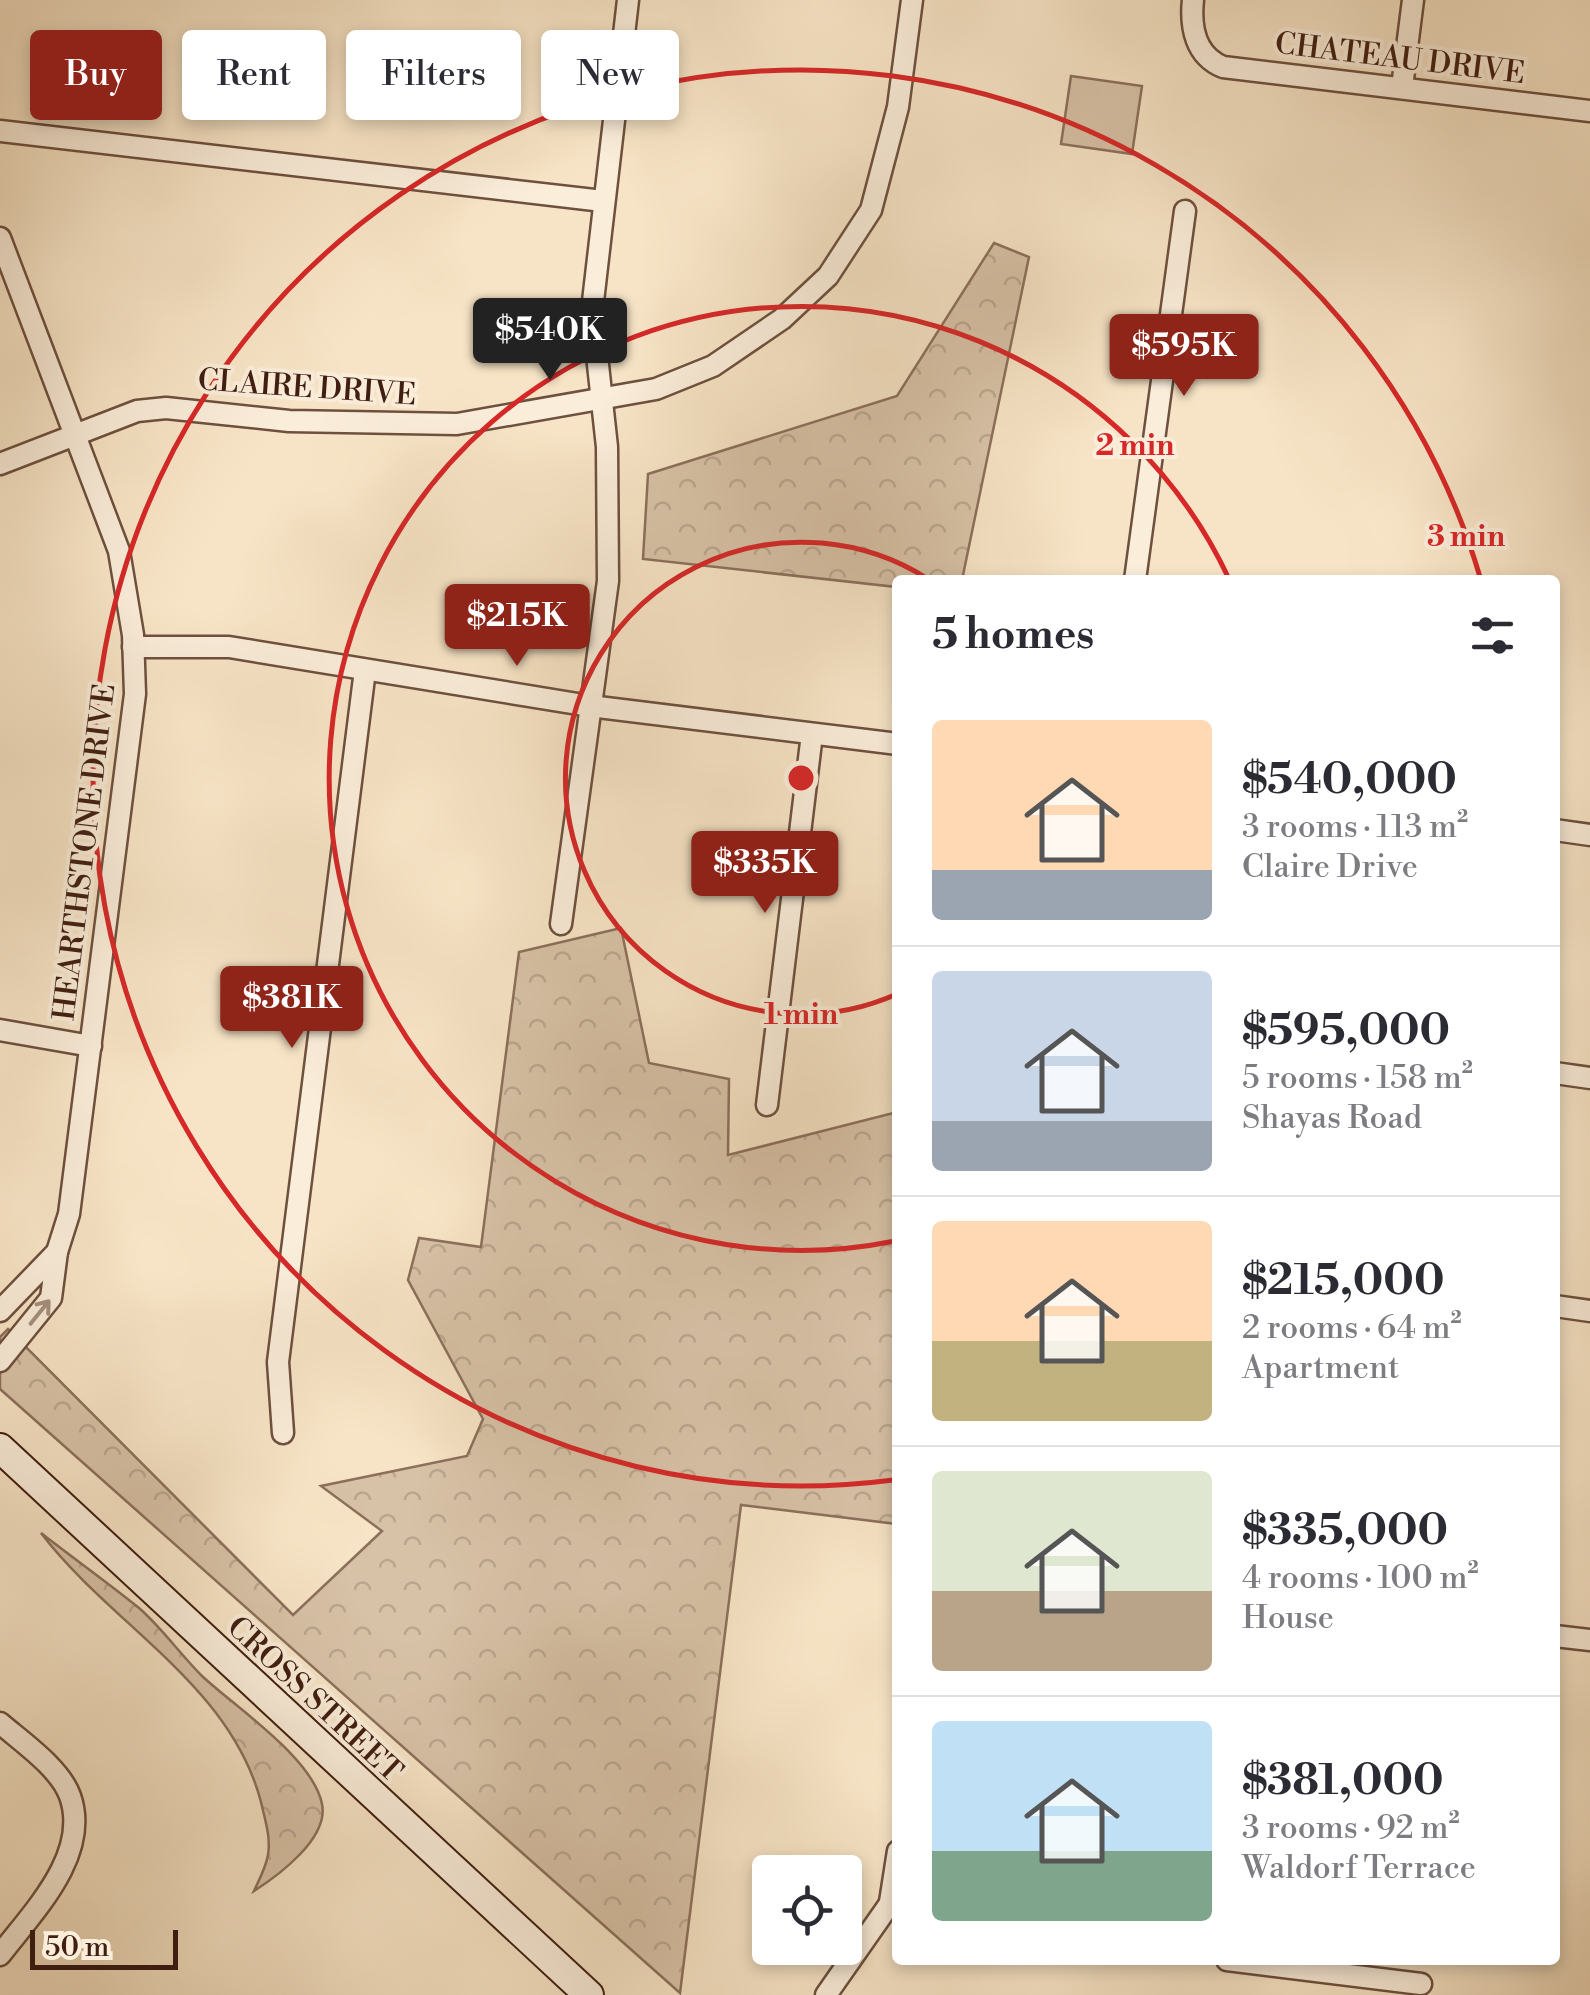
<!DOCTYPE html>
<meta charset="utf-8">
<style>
:root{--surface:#fff;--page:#f7f7f7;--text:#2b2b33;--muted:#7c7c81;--line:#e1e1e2;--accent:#8f2418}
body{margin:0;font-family:"Libre Bodoni",serif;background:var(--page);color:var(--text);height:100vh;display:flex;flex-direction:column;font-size:38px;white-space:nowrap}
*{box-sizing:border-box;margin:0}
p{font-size:32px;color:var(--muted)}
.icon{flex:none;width:55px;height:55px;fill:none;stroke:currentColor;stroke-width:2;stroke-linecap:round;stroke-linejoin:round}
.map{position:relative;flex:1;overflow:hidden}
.sheet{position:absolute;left:892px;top:575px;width:668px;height:1390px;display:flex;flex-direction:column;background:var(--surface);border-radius:10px;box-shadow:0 5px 15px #0003}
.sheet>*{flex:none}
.top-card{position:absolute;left:30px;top:30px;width:712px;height:90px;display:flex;gap:20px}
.tools{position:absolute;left:752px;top:1855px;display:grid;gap:20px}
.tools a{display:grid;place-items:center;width:110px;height:110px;border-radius:10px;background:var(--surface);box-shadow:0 5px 15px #0003;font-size:50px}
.scale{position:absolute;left:30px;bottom:25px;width:148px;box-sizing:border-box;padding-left:10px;border:5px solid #401e10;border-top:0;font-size:28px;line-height:35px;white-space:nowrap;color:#401e10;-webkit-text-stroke:8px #faedda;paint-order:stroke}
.price{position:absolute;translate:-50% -85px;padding:0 22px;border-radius:10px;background:var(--accent);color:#fff;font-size:32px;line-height:65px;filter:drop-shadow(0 2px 5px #0008)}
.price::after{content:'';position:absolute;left:50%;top:60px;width:30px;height:22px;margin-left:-15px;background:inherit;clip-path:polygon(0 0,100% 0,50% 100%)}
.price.current{background:#222;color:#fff}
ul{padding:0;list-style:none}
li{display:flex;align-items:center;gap:30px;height:250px;padding:0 40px}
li+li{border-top:2px solid var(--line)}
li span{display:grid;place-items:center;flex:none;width:280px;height:200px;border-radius:10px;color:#555}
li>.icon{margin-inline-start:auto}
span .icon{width:120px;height:120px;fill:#fffc;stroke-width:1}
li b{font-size:42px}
h2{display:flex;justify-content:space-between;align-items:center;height:120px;padding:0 40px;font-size:42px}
.tag{padding:0 35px;border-radius:10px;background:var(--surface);box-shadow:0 5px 15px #0003;font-size:35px;line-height:90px}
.tag.current{background:var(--accent);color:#fff}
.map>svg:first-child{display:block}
.forest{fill:url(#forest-crowns);stroke:#8c705c;stroke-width:2.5}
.green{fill:#d8c2a7;stroke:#8c705c;stroke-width:2.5}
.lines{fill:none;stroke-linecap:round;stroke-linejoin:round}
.street-casing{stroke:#6e503e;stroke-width:25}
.secondary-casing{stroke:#401e10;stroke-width:32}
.street{stroke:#faedda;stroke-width:20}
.secondary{stroke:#faedda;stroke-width:28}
.oneway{stroke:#a6907f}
.ring{fill:none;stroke:#d62828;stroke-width:5}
.labels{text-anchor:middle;stroke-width:8;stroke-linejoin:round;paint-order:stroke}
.street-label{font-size:30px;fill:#401e10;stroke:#faedda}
.centre{fill:#d62828;stroke:#faedda;stroke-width:5}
.ring-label{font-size:30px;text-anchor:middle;font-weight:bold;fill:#d62828;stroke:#faedda;stroke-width:8;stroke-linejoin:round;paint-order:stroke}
</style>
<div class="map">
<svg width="1590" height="1995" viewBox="0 0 1590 1995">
<defs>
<pattern id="forest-crowns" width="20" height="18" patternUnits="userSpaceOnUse" patternTransform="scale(2.5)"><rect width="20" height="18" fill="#d8c2a7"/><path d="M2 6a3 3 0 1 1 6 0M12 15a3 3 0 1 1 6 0" fill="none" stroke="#baa68f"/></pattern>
</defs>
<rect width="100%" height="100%" fill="#f7e4c6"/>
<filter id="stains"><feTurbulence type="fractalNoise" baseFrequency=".002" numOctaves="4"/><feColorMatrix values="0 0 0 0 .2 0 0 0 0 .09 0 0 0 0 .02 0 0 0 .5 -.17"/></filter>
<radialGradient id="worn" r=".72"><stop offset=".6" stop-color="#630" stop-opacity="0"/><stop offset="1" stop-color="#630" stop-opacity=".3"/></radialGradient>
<g class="forest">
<path d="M994 243 1029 257 962 580H898L897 587 643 559 648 474 897 396Z"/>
<path d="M621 928 649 1063 729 1079 728 1155 897 1112V1524L741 1505 680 1993 0 1389V1337L8 1329 293 1615 382 1531 321 1486 467 1456 483 1419 408 1280 419 1238 481 1247 519 952Z"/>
<path d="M41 1533C73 1558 107 1582 139 1608 162 1628 180 1654 202 1676 235 1707 313 1758 322 1804 329 1838 279 1875 254 1891 259 1880 266 1867 268 1855 271 1837 265 1820 261 1802 230 1684 111 1625 41 1533Z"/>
</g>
<path class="green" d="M1071 76 1142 86 1132 154 1061 144Z"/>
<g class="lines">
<defs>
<g id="street">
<path d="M1193 0C1190 28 1196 56 1223 67L1590 111"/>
<path d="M1402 87 1413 0"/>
<path d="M0 131 603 201"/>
<path d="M0 238 119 551 133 635 135 694 69 1214 57 1252 51 1298 0 1361"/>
<path d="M0 464 137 411 166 408 289 421 457 424 656 389 713 366 782 319 828 276 871 210 898 107 912 0"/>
<path d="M1135 580 1185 211"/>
<path d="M133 647H229L590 706 898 744"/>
<path d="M1555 830 1590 835"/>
<path d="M561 924 608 581 607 447 592 310 628 0"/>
<path d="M0 1030 91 1046"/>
<path d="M1555 1073 1590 1078"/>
<path d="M767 1105 812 734"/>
<path d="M1555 1306 1590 1311"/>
<path d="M0 1311 57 1252"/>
<path d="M283 1433 278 1362 365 670"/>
<path d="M1555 1636 1590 1640"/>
<path d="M0 1723C22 1742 60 1768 70 1796 91 1855 32 1913 0 1955"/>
<path d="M890 1902 898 1851"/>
<path d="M1227 1960 1421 1984"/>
<path d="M826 1995 898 1892"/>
</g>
<path id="secondary" d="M0 1448 589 1995"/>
</defs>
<use href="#street" class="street-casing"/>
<use href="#secondary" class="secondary-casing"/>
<use href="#street" class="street"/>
<use href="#secondary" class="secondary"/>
</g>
<defs><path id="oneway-shaft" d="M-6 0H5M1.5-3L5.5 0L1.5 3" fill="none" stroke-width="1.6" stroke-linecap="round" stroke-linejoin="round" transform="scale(2.5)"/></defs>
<use class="oneway" href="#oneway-shaft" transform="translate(40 1312) rotate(-51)"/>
<g class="ring">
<path d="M897 994A236 236 0 1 1 928 579"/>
<path d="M895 1241A472 472 0 1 1 1229 579"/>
<path d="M893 1480A708 708 0 1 1 1480 577"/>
</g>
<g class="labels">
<g class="street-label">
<text transform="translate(1400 58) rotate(7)" y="10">CHATEAU DRIVE</text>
<text transform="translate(307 387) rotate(4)" y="10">CLAIRE DRIVE</text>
<text transform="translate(84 852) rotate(-83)" y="10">HEARTHSTONE DRIVE</text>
<text transform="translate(315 1699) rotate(43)" y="10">CROSS STREET</text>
</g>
</g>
<circle cx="801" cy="778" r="15" class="centre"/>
<g class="ring-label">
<text x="1135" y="455">2 min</text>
<text x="1466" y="546">3 min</text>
<text x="801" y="1024">1 min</text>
</g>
<rect width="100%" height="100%" filter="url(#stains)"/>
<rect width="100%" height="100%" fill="url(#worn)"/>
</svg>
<div class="tools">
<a><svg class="icon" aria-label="locate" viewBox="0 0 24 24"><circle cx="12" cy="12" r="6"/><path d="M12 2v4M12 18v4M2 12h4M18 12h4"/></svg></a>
</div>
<div class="scale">50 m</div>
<b class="price current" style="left:550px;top:383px">$540K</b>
<b class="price" style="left:1184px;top:399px">$595K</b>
<b class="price" style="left:517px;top:669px">$215K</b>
<b class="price" style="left:765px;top:916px">$335K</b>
<b class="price" style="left:292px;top:1051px">$381K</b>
<div class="top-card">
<a class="tag current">Buy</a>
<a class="tag">Rent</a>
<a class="tag">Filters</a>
<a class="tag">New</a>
</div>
<section class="sheet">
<h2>5 homes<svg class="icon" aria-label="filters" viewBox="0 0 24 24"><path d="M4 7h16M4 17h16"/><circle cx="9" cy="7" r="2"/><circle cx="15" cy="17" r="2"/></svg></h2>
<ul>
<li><span style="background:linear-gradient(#ffd9b3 75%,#9aa5b1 0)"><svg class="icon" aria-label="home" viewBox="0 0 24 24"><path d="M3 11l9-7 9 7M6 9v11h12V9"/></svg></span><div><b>$540,000</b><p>3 rooms · 113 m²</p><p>Claire Drive</p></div></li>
<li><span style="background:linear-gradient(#c9d6e8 75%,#9aa5b1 0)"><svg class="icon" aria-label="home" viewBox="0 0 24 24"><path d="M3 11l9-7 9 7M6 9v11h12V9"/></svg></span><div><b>$595,000</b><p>5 rooms · 158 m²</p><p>Shayas Road</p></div></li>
<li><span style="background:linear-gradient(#ffd9b3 60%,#c2b280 0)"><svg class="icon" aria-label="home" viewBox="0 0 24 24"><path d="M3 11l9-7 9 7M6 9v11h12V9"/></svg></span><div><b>$215,000</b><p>2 rooms · 64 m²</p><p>Apartment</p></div></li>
<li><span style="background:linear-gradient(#dfe7d0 60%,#b9a48a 0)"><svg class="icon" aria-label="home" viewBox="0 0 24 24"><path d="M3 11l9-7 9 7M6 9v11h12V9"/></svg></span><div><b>$335,000</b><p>4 rooms · 100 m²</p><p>House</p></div></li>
<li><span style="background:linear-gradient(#bfe0f5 65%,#7fa58c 0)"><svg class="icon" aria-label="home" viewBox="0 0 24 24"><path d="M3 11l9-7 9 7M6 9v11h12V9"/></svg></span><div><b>$381,000</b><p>3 rooms · 92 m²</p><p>Waldorf Terrace</p></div></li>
</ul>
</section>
</div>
